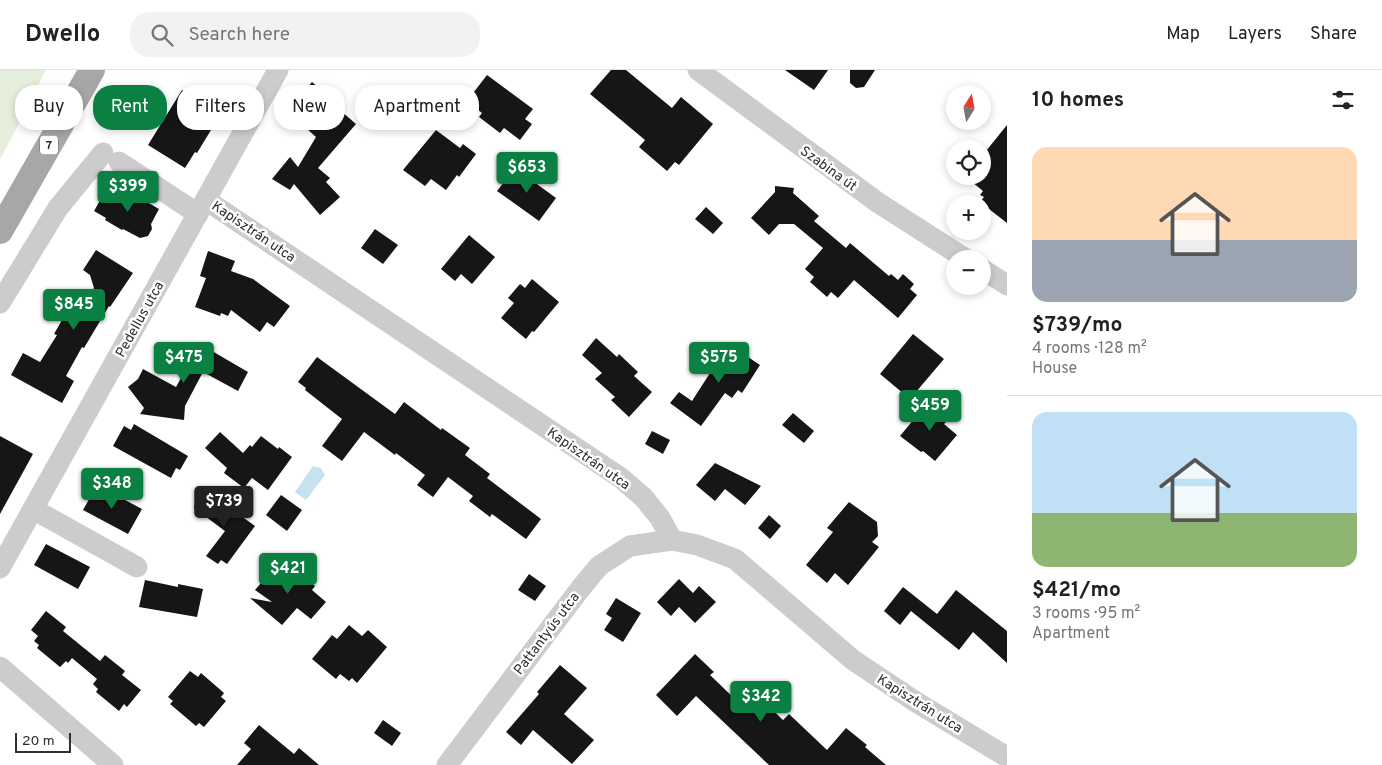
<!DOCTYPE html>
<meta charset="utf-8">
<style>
:root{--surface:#fff;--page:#f2f2f2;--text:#222;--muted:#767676;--line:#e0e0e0;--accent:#0b8043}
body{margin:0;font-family:Overpass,sans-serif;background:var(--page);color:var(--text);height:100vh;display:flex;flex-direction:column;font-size:19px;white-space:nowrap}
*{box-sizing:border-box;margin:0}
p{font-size:16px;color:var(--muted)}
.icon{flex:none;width:28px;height:28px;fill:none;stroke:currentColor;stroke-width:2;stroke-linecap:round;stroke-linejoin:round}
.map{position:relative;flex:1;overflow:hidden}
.drawer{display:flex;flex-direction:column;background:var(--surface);width:375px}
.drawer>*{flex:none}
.guide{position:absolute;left:15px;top:15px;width:475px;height:45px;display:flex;gap:10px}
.needle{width:32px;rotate:11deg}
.controls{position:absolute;left:946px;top:15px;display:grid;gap:10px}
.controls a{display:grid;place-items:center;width:45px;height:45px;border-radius:50%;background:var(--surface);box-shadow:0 2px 8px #0003;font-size:25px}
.scale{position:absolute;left:15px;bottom:12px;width:56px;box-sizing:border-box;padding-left:5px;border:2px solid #2f2f2f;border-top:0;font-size:14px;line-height:18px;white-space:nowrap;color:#2f2f2f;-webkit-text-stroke:4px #fff;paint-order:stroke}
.price{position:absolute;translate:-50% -42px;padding:0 11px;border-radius:5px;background:var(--accent);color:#fff;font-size:16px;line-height:32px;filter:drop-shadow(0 1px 2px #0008)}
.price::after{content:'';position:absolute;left:50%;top:30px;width:15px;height:11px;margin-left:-8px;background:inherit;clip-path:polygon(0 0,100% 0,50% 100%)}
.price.on{background:#222;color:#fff}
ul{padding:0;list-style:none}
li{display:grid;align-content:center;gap:10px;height:265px;padding:0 25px}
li+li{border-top:1px solid var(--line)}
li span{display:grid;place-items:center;height:155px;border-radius:15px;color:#555}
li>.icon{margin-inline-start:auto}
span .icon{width:90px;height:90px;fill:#fffc;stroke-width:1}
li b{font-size:21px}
h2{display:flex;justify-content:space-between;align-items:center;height:60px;padding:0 25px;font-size:21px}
.chip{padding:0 18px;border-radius:20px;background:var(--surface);box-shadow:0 2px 8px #0003;font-size:18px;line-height:45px}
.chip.on{background:var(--accent);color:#fff}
header{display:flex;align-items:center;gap:30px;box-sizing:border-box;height:70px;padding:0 25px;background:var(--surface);border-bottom:1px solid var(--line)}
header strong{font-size:24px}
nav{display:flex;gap:28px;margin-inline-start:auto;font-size:18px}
.search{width:350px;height:45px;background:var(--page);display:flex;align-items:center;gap:12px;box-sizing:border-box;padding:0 18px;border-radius:20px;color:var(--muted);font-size:19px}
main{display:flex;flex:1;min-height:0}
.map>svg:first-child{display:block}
.green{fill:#e6eedc}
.water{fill:#c6e1ef}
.building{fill:#161616}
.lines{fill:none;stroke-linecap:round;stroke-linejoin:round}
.minor{stroke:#ccc;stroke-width:21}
.major{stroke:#a7a7a7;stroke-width:26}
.labels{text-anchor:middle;stroke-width:5;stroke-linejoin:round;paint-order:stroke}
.shield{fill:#fff;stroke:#6d6d6d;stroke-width:1}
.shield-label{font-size:12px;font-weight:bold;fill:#2f2f2f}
.street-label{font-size:14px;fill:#2f2f2f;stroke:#fff}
</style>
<header>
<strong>Dwello</strong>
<div class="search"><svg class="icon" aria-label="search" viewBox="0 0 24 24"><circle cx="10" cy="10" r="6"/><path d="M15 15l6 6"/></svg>Search here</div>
<nav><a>Map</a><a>Layers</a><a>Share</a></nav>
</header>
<main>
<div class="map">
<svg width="1007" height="695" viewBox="0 0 1007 695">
<rect width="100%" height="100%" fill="#fff"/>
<path class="green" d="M0 0H46L0 90Z"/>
<path class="water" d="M313 396 321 398 325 405 306 430 295 422Z"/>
<g class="building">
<path d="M611 0H626L672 38 681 27 713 54 679 95 675 92 667 101 639 77 645 70 590 24Z"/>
<path d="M785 0H828L814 20Z"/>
<path d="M850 0H875L864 17 856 18 850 13Z"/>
<path d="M487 5 533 39 525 49 532 54 520 70 504 58 500 63 479 47 482 43 467 31Z"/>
<path d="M312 12 336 33 334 35 356 54 318 98 330 108 326 112 340 127 320 145 294 114 290 120 272 109 290 87 298 97 316 67 287 41Z"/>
<path d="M182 20 218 42 208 58 211 60 197 83 195 82 185 98 148 75Z"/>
<path d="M1007 55V153L980 132 984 127 980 125 983 121 972 112 977 106H982V86Z"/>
<path d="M436 60 460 78 463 74 476 84 459 107 457 105 446 120 431 109 425 116 403 100Z"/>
<path d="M515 98 556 128 539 151 497 121Z"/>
<path d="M775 116 794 118 793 123 819 146 814 151 846 178 850 173 889 206 891 204 898 210 903 204 914 214 910 219 917 225 898 248 854 210 838 228 831 222 827 227 810 212 814 207 805 199 823 178 794 154H779L769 165 751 148 775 122Z"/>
<path d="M123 118 159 139 151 154 152 159 148 166 140 168 123 159 122 160 105 150 106 148 94 141 106 120 118 127Z"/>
<path d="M706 137 723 153 713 164 695 149Z"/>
<path d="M375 159 398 175 383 194 361 178Z"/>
<path d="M469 165 495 187 472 214 461 204 455 211 441 199Z"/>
<path d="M96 180 133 203 110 237 109 236 84 278 82 277 66 306 74 311 62 333 11 305 23 283 40 292 57 265 54 264 62 250 64 251 72 238 78 241 94 218 90 205 83 200Z"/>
<path d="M208 181 235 191 231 201 253 209 290 236 274 257 267 252 260 262 231 240 228 246 221 243 220 246 195 237 206 208 200 206Z"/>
<path d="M532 209 559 232 534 262 532 261 526 269 501 248 514 233 508 228 520 214 525 218Z"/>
<path d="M913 264 944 289 910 329 880 304Z"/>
<path d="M596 268 617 287 619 284 638 302 634 306 652 322 629 347 611 330 615 327 595 309 602 303 582 285Z"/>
<path d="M727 273 760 295 742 323 738 320 732 328 725 323 701 356 670 333 679 322 692 331 710 303 707 301Z"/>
<path d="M200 274 248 302 238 321 203 302 185 336 184 350 140 344 144 338 128 317 138 309 143 299 176 317Z"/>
<path d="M317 287 395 344 404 332 441 360 442 358 470 378 465 385 490 404 487 408 541 449 526 469 492 444 490 447 469 431 473 426 448 407 433 427 417 415 425 405 396 383 395 385 364 362 342 391 322 376 342 349 305 320 306 318 298 312Z"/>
<path d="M929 331 950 348 944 354 957 365 935 391 923 381 921 382 900 366Z"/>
<path d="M793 343 814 361 804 373 782 355Z"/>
<path d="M134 354 188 386 180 400 176 398 171 408 113 376 124 356 131 360Z"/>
<path d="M652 361 670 370 663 384 645 374Z"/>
<path d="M220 362 243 383 250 375 252 377 261 366 278 379 279 377 292 387 268 420 252 408 244 418 224 403 227 398 205 378Z"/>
<path d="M0 366 33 384 0 444Z"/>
<path d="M715 393 761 416 745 435 725 419 715 431 696 415Z"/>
<path d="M97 415 142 439 128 464 83 440Z"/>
<path d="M198 421 216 434 219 430 255 456 227 494 221 490 218 494 206 486 225 461 194 438Z"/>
<path d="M281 425 302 440 287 461 266 445Z"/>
<path d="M849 432 877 452 878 466 872 472 879 477 848 515 835 503 827 513 806 495 833 462 827 458Z"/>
<path d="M769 445 781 456 770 469 758 458Z"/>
<path d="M46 474 90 497 78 519 34 495Z"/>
<path d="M285 491 315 516 312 520 326 532 311 549 297 538 282 555 250 528 272 532 255 520 268 505 271 507Z"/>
<path d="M529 504 546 516 535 531 518 520Z"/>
<path d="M679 509 693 523 699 516 716 532 695 553 679 537 671 546 657 532Z"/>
<path d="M145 510 178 517V514L203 519 197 547 139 537Z"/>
<path d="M903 517 937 544 956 520 1007 561V593L973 562 959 580 911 541 900 555 884 541Z"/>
<path d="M616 528 641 543 623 572 604 560 612 548 606 544Z"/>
<path d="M46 541 66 557 63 561 100 591 105 585 125 601 122 605 141 620 127 637 124 634 119 641 96 622 98 619 93 614 97 609 72 588 68 593 66 591 60 597 37 578 39 575 34 571 38 566 31 560Z"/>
<path d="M349 555 362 566 368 560 387 577 357 613 352 608 349 611 340 604 336 609 312 589 332 565 337 569Z"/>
<path d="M695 584 714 602 710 605 737 631 750 618 783 650 789 644 827 680 846 658 867 675 865 677 886 695H769L696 626 677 646 656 625Z"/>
<path d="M560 595 587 618 564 644 594 670 572 694 533 660 521 675 506 662 539 624 537 622Z"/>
<path d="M190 601 198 607 201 603 224 623 221 627 226 631 204 657 199 653 196 656 170 634 173 631 168 627Z"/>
<path d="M383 650 401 663 392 676 374 663Z"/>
<path d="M259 655 294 684 299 678 319 695H237L251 679 244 673Z"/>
</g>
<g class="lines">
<g class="minor">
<path d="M698 0 877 132 966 189"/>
<path d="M119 92 198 144"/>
<path d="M206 130 621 408 644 428 660 448 672 470"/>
<path d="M982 199 1007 215"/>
<path d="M0 233 58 138 103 83"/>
<path d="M33 439 137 497"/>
<path d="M0 498 278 0"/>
<path d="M0 597 113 695"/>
<path d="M447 695 580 519 599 496 630 476 672 470 697 475 735 489 853 590 916 632 1007 687"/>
</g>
<path class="major" d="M0 161 92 0"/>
</g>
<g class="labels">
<rect class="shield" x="40" y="65.5" width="18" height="19" rx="4"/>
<g class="shield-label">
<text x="49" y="79">7</text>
</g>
<g class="street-label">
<text transform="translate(829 98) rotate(36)" y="5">Szabina út</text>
<text transform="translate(254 161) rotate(34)" y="5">Kapisztrán utca</text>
<text transform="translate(139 249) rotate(-61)" y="5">Pedellus utca</text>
<text transform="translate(589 388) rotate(35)" y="5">Kapisztrán utca</text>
<text transform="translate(546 563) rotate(-53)" y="5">Pattantyús utca</text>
<text transform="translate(920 633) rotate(32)" y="5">Kapisztrán utca</text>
</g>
</g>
</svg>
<div class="controls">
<a><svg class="needle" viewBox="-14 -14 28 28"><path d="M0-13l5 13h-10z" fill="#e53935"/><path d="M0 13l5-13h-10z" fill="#767676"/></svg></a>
<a><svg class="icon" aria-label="locate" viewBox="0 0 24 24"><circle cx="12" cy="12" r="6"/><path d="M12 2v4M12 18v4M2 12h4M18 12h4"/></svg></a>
<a>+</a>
<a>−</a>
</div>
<div class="scale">20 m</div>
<b class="price" style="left:527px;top:124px">$653</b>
<b class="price" style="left:128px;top:143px">$399</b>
<b class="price" style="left:74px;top:261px">$845</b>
<b class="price" style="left:184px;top:314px">$475</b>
<b class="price" style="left:719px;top:314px">$575</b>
<b class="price" style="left:930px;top:362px">$459</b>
<b class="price" style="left:112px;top:440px">$348</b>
<b class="price on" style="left:224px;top:458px">$739</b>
<b class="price" style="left:288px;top:525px">$421</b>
<b class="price" style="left:761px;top:653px">$342</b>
<div class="guide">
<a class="chip">Buy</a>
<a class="chip on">Rent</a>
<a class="chip">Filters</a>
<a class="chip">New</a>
<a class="chip">Apartment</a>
</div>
</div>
<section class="drawer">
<h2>10 homes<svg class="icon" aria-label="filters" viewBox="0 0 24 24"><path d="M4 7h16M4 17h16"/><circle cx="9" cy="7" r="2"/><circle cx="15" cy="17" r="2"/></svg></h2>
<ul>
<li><span style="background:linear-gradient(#ffd9b3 60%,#9aa5b1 0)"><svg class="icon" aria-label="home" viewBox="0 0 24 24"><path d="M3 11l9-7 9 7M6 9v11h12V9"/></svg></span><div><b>$739/mo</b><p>4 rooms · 128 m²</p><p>House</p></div></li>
<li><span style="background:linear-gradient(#bfe0f5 65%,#8fb573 0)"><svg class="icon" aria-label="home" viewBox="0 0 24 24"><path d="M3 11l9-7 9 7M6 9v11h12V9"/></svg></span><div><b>$421/mo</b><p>3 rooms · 95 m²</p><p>Apartment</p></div></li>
</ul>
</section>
</main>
